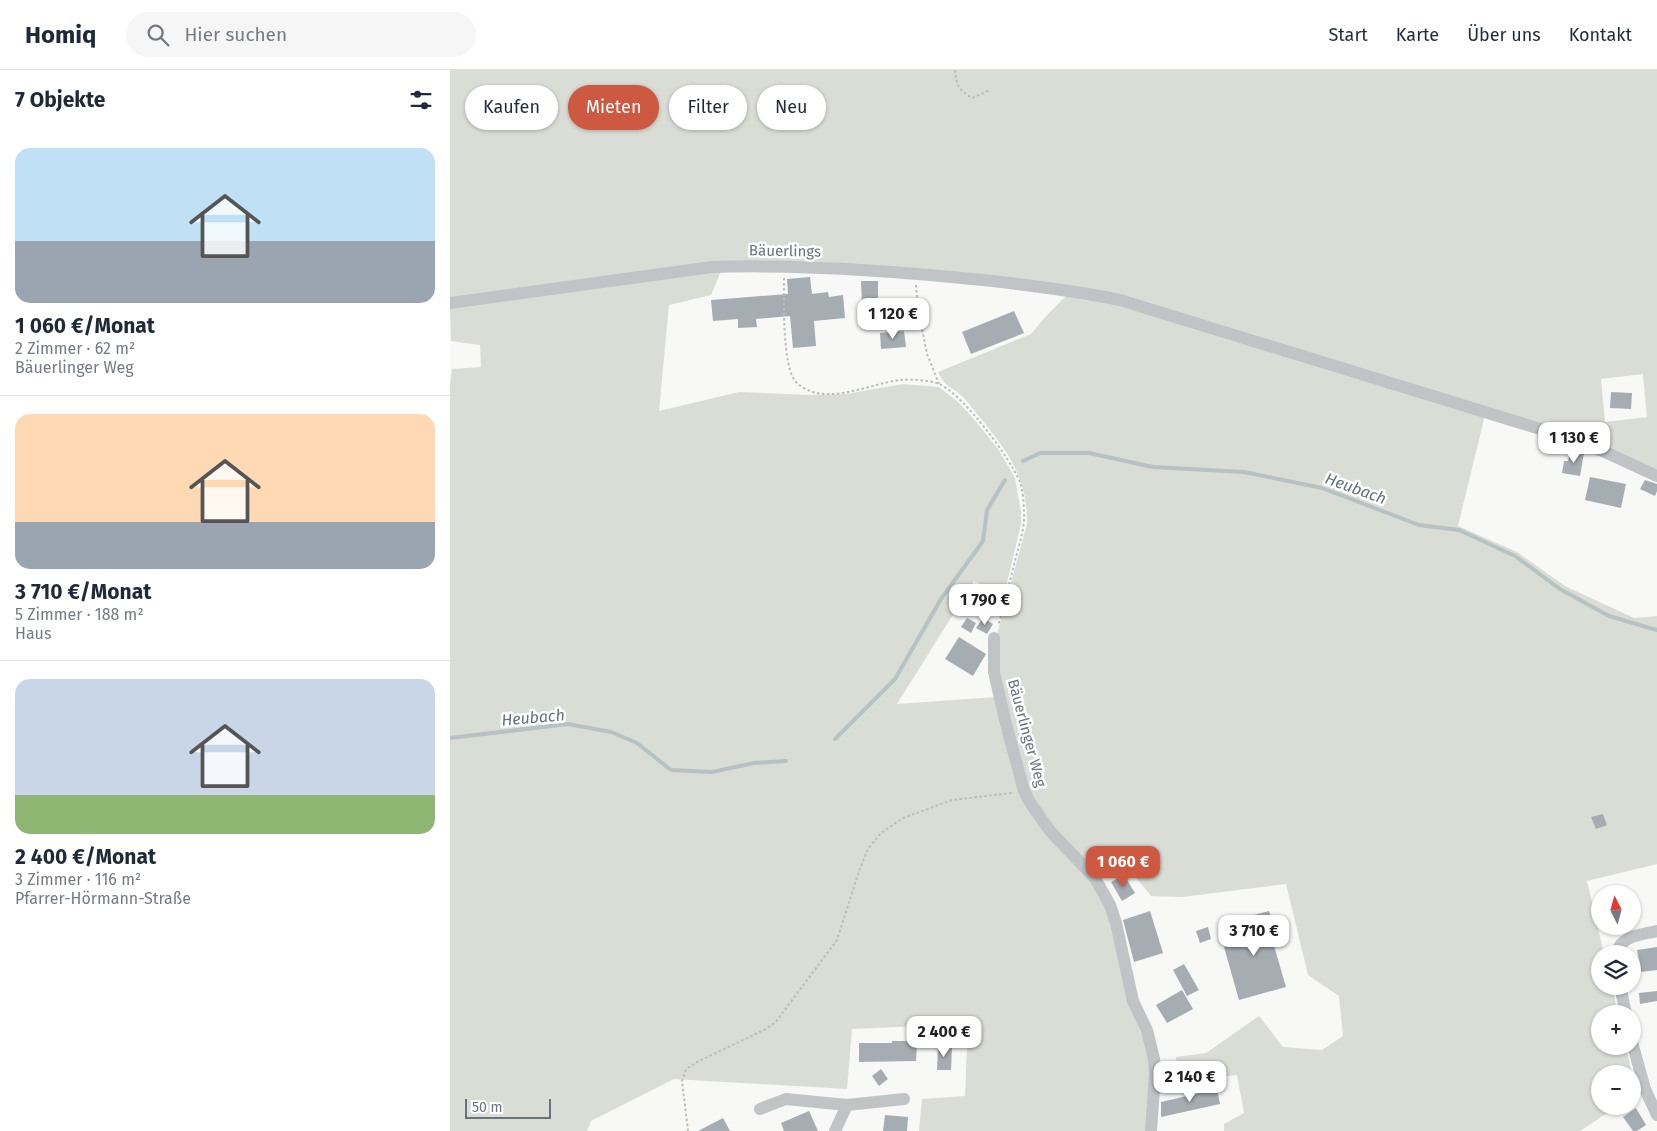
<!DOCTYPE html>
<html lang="de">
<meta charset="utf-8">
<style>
:root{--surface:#fff;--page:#f6f6f7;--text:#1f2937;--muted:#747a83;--line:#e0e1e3;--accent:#ce5941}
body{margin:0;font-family:"Fira Sans",sans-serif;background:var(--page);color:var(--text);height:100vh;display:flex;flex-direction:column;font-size:19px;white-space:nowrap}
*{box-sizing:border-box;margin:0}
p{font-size:16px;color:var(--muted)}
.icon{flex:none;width:28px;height:28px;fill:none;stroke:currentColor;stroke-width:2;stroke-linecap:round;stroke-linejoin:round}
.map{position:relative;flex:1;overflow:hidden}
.drawer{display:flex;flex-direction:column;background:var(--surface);width:450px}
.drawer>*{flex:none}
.guide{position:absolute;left:15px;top:15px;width:475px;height:45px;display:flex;gap:10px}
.needle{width:32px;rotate:354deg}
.tools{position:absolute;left:1141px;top:815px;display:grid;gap:10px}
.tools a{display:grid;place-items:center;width:50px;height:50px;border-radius:50%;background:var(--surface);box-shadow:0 1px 4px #0004;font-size:25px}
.scale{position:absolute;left:15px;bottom:12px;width:86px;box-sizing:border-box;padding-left:5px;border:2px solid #66757d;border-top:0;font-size:14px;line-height:18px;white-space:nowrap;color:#66757d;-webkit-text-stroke:4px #fff;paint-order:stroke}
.price{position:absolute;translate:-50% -42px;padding:0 11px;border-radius:10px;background:#fff;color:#222;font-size:16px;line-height:32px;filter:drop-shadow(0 1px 2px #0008)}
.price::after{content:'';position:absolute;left:50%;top:30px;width:15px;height:11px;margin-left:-8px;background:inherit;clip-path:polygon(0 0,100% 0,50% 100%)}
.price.active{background:var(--accent);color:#fff}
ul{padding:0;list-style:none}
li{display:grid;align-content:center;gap:10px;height:265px;padding:0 15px}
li+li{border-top:1px solid var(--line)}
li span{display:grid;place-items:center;height:155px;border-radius:15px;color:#555}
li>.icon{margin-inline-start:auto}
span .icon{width:90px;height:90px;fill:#fffc;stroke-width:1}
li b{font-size:21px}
h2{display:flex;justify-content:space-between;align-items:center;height:60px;padding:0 15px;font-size:21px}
.tag{padding:0 18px;border-radius:22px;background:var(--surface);box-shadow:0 1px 4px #0004;font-size:18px;line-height:45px}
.tag.active{background:var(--accent);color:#fff}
header{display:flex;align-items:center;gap:30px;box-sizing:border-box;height:70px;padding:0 25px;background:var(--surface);border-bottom:1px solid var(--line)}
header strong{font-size:24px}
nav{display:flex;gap:28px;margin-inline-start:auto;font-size:18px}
.search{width:350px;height:45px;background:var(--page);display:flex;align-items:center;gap:12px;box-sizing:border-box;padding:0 18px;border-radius:28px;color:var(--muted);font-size:19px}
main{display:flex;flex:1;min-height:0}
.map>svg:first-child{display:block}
.green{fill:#d9ddd6;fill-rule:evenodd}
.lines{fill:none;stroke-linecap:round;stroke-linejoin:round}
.stream{stroke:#b7c2c5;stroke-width:4}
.building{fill:#a6adb2}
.path{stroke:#babdbf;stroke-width:2;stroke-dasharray:2.5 2.5;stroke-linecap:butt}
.minor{stroke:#c0c4c7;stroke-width:12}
.labels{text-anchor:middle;stroke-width:5;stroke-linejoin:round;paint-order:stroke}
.street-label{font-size:15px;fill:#66757d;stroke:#fff}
.water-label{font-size:16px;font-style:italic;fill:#617378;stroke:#fff}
</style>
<header>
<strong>Homiq</strong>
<div class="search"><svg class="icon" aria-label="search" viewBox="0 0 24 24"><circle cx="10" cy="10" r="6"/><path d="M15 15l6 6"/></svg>Hier suchen</div>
<nav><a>Start</a><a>Karte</a><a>Über uns</a><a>Kontakt</a></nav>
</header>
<main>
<section class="drawer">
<h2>7 Objekte<svg class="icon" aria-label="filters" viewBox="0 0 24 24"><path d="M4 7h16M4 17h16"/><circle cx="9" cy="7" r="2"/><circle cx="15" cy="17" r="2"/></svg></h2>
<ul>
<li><span style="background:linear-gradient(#bfe0f5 60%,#9aa5b1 0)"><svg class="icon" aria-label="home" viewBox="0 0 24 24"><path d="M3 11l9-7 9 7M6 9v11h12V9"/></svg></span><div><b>1 060 €/Monat</b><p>2 Zimmer · 62 m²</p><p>Bäuerlinger Weg</p></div></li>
<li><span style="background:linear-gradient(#ffd9b3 70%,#9aa5b1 0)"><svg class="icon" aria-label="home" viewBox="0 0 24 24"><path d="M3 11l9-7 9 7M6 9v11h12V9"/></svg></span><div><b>3 710 €/Monat</b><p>5 Zimmer · 188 m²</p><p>Haus</p></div></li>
<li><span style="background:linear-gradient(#c9d6e8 75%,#8fb573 0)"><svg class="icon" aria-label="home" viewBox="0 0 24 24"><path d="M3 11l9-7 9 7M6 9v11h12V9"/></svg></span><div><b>2 400 €/Monat</b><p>3 Zimmer · 116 m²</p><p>Pfarrer-Hörmann-Straße</p></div></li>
</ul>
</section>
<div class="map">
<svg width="1207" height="1061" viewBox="0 0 1207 1061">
<rect width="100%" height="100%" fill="#f8f8f6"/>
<g class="green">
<path d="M0 0H1207V404L671 225 335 193 0 230ZM1193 304 1197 347 1155 352 1151 309Z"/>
<path d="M271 201 261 225 219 235 209 341 289 322 360 325 396 324 453 314 489 317 508 332 522 347 548 379 565 408 571 442V454L554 525 524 511 447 634 547 627 569 718 651 822 699 974V1061H469L472 1029 515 1026 518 954 402 959 397 1019 224 1009 141 1051 137 1061H0V316L2 299 31 297 30 275 1 271 0 237Z"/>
<path d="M617 225 667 234 1035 345 1008 456 1067 482 1115 516 1184 548 1207 546V794L1137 811 1154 884H1150V916H1162L1168 944H1150V976H1176L1182 1004H1150V1036H1168L1130 1061H774V1054L794 1043 787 1005 728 1011 726 987 756 983 809 946 833 977 872 980 893 966 889 926 858 905 836 814 732 827 701 826 662 777 637 794 602 758 578 721 547 602 546 568 577 454C578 410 559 383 532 350 525 342 519 333 512 326 501 316 495 317 488 302L581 264 597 245Z"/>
</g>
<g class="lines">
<g class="stream">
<path d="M573 391 590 383H639L703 397 794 402 872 418 969 455 1009 460 1065 486 1110 519 1159 546 1207 560"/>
<path d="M0 668 118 654 161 662 187 673 221 700 262 702 304 693 336 691"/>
<path d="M385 669 445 609 491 529 533 471 537 440 555 410"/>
</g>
</g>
<g class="building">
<path d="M360 207 362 224 378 222 379 227 393 225 395 248 364 251 366 276 343 278 340 246 306 249 307 257 288 258V249L263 251 261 230 338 224 337 209Z"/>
<path d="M411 211H428V237H412Z"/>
<path d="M564 241 574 263 521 284 512 262Z"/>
<path d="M454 261 456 277 431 279 430 263Z"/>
<path d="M1161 322 1182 323 1181 339 1160 338Z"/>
<path d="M1120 381 1134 383 1130 406 1112 403 1114 391H1118Z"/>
<path d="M1140 407 1176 414 1171 438 1135 430Z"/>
<path d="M1195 410 1207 414V421L1205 426 1190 419Z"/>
<path d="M517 548 526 553 521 563 511 557Z"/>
<path d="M533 548 543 554 537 564 526 558Z"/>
<path d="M509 567 536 584 523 606 495 589Z"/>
<path d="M1153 744 1157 755 1146 759 1141 747Z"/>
<path d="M674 805 685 823 672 831 661 812Z"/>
<path d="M700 841 713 883 684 892 673 850Z"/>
<path d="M819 841 825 860 820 862 836 917 789 930 774 877 784 874 778 852Z"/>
<path d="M758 857 761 869 750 873 746 861Z"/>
<path d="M1207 877V900L1191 902 1187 880Z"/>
<path d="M734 894 749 920 737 926 723 900Z"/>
<path d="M732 920 743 939 717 953 706 935Z"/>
<path d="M1207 921V931L1190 934 1189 923Z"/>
<path d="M442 971H467L466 991 409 992V973H442Z"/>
<path d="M488 976 502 977 501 1000H487Z"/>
<path d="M431 999 438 1009 429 1016 422 1006Z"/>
<path d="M767 1019 770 1034 711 1047V1032Z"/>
<path d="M1186 1038 1196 1055 1187 1061H1183L1173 1047Z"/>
<path d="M359 1041 368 1061H334L331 1053Z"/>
<path d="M435 1045 458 1047 457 1061H433Z"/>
<path d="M273 1048 280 1061H248Z"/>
</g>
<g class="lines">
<g class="path">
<path d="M505 0C506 16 509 20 522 28L540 20"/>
<path d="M334 208C334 228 332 298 346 312 374 339 419 313 451 310 462 309 479 310 489 314 513 324 560 388 570 412 573 421 574 433 574 442 575 457 570 472 566 487 560 510 555 533 548 556"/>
<path d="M466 215 468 239 477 284 489 314"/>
<path d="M238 1061 232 1011 236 999 249 991 314 960 325 953 387 870 409 801 418 779 431 763 453 748 502 730 562 723"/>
</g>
<g class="minor">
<path d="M0 233 262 197C356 194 449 201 542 211 585 216 627 221 670 230L1113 366 1155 382 1207 406"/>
<path d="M544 568V602L556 654 574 721 581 734 600 761 645 808 660 835 666 853 683 931 697 960 704 989 705 1004 701 1061"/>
<path d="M1166 884C1171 865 1191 865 1207 861"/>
<path d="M1170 916 1176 944"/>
<path d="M1182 972 1195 1019 1207 1045"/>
<path d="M310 1039 336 1029 397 1035"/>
<path d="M385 1061 397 1035 454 1029"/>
</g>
</g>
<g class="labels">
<g class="street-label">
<text transform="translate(335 181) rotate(1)" y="5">Bäuerlings</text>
<text transform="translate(577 663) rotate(75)" y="5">Bäuerlinger Weg</text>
</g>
<g class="water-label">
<text transform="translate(906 418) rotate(20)" y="6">Heubach</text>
<text transform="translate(83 647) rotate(-5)" y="6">Heubach</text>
</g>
</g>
</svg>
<div class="tools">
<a><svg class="needle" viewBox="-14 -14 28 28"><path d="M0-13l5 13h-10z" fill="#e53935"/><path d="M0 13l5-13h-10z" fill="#747a83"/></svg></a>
<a><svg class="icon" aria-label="layers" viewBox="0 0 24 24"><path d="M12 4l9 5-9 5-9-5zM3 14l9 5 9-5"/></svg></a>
<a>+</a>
<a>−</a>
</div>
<div class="scale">50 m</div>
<b class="price" style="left:443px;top:270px">1 120 €</b>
<b class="price" style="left:1124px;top:394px">1 130 €</b>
<b class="price" style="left:535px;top:556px">1 790 €</b>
<b class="price active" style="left:673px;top:818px">1 060 €</b>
<b class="price" style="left:804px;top:887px">3 710 €</b>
<b class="price" style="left:494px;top:988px">2 400 €</b>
<b class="price" style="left:740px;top:1033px">2 140 €</b>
<div class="guide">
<a class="tag">Kaufen</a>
<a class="tag active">Mieten</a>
<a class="tag">Filter</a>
<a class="tag">Neu</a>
</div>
</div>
</main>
